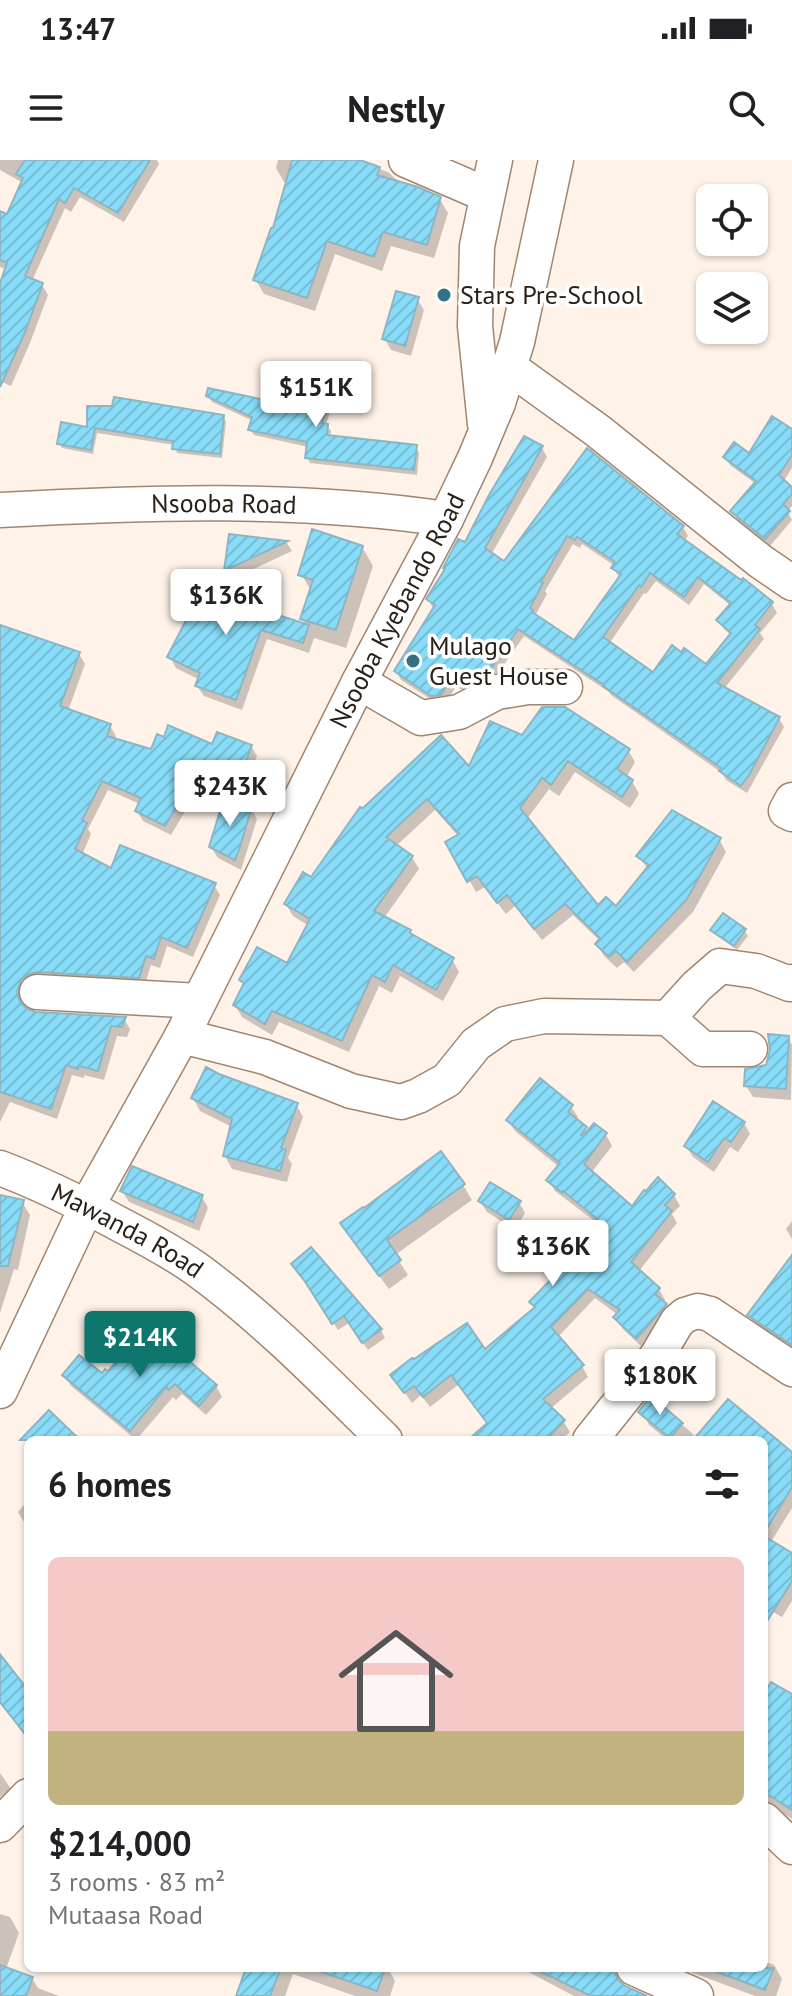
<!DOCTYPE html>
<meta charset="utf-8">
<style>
:root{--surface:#fff;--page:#f2f2f2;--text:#202124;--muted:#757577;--line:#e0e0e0;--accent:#0f766e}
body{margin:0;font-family:"PT Sans",sans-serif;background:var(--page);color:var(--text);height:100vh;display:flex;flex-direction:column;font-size:30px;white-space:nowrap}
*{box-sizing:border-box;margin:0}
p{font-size:26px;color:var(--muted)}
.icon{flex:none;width:44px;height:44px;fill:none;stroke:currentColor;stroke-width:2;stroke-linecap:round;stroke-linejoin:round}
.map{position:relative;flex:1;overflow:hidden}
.panel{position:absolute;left:24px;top:1276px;width:744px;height:536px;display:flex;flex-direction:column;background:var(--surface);border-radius:12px;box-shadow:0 2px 6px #0004}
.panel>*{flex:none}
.fabs{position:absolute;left:696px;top:24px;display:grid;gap:16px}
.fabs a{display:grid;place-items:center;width:72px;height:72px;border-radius:12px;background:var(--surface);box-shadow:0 2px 6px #0004;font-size:40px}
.price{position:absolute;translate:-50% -68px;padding:0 18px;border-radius:8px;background:#fff;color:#222;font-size:26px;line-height:52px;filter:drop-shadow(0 2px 4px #0008)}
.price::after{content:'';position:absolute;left:50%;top:48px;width:24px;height:18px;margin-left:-12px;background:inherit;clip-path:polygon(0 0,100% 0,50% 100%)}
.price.on{background:var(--accent);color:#fff}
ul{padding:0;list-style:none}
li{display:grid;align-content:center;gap:16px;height:424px;padding:0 24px}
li+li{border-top:2px solid var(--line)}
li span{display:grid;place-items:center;height:248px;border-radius:12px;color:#555}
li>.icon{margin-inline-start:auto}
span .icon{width:144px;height:144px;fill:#fffc;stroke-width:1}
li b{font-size:34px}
h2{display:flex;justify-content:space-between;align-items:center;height:96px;padding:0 24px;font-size:34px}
.status{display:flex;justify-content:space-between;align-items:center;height:56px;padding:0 40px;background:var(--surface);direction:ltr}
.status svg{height:22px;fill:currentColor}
header{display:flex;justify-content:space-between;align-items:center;height:104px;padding:0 24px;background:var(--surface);font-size:36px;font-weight:700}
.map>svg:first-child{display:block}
.shadow{fill:#0003;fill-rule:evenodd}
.building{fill:url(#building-hatch);stroke:#8eb5c2;stroke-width:2;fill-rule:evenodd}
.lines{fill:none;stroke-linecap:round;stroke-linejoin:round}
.minor-casing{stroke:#a08670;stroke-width:37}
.minor{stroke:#fff;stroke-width:34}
.poi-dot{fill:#317185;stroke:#fff;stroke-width:3}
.labels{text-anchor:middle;stroke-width:7;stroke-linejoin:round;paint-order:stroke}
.poi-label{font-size:26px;fill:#2a2017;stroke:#fff;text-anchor:start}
.street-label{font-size:26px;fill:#2a2017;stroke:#fff}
</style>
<div class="status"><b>13:47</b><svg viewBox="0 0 49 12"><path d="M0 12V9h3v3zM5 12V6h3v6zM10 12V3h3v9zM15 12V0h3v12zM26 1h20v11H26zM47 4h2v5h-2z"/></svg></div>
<header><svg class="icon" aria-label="menu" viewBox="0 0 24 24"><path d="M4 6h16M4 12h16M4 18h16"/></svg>Nestly<svg class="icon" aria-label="search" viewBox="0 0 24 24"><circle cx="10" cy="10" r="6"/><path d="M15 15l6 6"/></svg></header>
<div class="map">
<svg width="792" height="1836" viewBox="0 0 792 1836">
<defs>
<pattern id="building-hatch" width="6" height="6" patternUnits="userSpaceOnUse" patternTransform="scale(2)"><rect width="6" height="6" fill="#87ddf9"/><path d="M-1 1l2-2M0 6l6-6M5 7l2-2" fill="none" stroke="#75bdd5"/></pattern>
</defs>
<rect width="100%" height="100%" fill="#fff3e9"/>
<g class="shadow">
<path d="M0 0H157L159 4 124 62 80 37 71 52 65 48 32 121 42 125 48 135 30 183 11 226 0 221V129L7 110 0 107V53L8 56 23 23 0 10Z"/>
<path d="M278 0H354L388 12 397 20 439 38 448 53 434 98 391 86 382 111 335 94 315 151 264 134 255 119 288 23 284 22 276 8Z"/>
<path d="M417 139 424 150 411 196 391 190 385 179Z"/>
<path d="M330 231 334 237 326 265 331 271 330 277 416 287 419 293 417 315 310 303 307 297 308 287 254 275 250 269 253 261 212 242 208 236 300 249Z"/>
<path d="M89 248 223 257 226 262 222 298 177 293 175 285 97 273 93 294 62 288 59 283 89 269Z"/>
<path d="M792 271V308L783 322 792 329V346L787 351 792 360 770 386 737 359 732 351 756 324 730 305 725 297 750 296Z"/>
<path d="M542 288 547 297 491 395 504 403 588 291 683 367 688 376 684 381 741 423 743 420 772 444 777 453 760 473 764 479 724 529 779 558 784 567 747 633 726 620 722 613 611 535 609 532 524 476 493 520 488 516 477 531 469 535 456 526 446 543 438 544 401 520 396 511 433 448 428 439 466 385ZM573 384 580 388 582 384 615 406 613 408 620 418 575 483 535 456 547 434 545 431ZM656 421 689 445 704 424 731 446 719 461 724 469 732 476 707 506 654 514 609 484 644 433 646 434Z"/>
<path d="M231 376 287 383 292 391 232 419 227 411Z"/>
<path d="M362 387 373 406 346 488 314 478 309 493 267 479 242 550 204 536 197 526 200 520 176 508 170 497 237 432 247 447 306 466 302 459 311 431 302 415Z"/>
<path d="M0 467 79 494 85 504 68 551 110 566 116 576 114 580 152 591 213 586H251L257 596 239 644 251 648 257 659 241 710 218 698 211 687 226 638 199 628 171 675 143 661 137 651 140 644 108 630 88 669 91 674 82 695 112 711 214 725 220 735 193 797 167 786 160 808 151 805 144 827 26 831 22 843 23 848 36 854 124 859 130 869 127 877 117 876 104 920 84 915V918L72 915 57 959 10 942 0 962Z"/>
<path d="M523 578 628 590 635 602 626 618 632 621 639 634 630 648 575 612 559 636 549 629 527 659 598 748H616L648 710 639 696 719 679 726 692 693 752 634 812 624 802 617 808 604 796 597 784 600 781 573 755 542 780 515 746 506 754 485 727 476 732 448 683 459 677 435 650 396 686 412 697 419 709 384 758 410 771 413 777 452 799 459 812 443 841 400 816 392 833 379 826 349 892 279 862 272 875 242 857 235 845 245 826 241 820 288 805 309 766 293 756 286 744 312 719 470 609Z"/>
<path d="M713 770 745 771 748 776 737 790 716 775Z"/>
<path d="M788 878 792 885 791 940 753 937 746 926 767 907Z"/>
<path d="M193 938 296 944 303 957 288 998 292 1004 287 1022 232 1009 225 996 232 967 200 951Z"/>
<path d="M571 947 578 957 575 960 588 973 606 975 612 986 591 1013 632 1048 674 1035 680 1046 672 1054 677 1063 639 1111 659 1129 665 1140 662 1143 671 1157 643 1188 622 1168 616 1157 618 1155 595 1138 557 1178 582 1206 588 1217 550 1249 563 1261 570 1272 562 1280H471L488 1265 459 1224 430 1247 421 1235 412 1243 393 1216 484 1192 536 1149 532 1142 564 1109 597 1063 555 1031 549 1020 559 1007 515 971 508 961Z"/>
<path d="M744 963 750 974 738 992 730 987 714 1012 693 997 686 986Z"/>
<path d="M463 1025 472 1040 395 1095 408 1115 389 1129 351 1078 342 1064Z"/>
<path d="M122 1031 202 1037 208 1048 199 1071 129 1042Z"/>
<path d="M0 1037 22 1042 30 1055 18 1110 14 1109 0 1153Z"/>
<path d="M480 1041 519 1042 525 1053 515 1070 487 1052Z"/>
<path d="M792 1061V1079L786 1069Z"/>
<path d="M311 1090 381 1170 385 1178 368 1190 349 1163 338 1170 311 1128 293 1105Z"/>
<path d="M792 1096V1191L756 1167 750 1155Z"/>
<path d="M65 1215 102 1216 216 1226 222 1237 206 1255 182 1234 176 1240 173 1237 136 1280 71 1226Z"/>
<path d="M655 1241 693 1274 696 1280 728 1241 792 1295V1348L771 1382 792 1395V1441L782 1457 764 1447V1280H663L665 1278 649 1265 644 1255Z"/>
<path d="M28 1340V1369L18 1352Z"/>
<path d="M764 1527 792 1536V1659L764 1641Z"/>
<path d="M0 1613 11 1629 0 1637Z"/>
<path d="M0 1754 10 1757 19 1773 6 1809 32 1818 38 1828 59 1836H0Z"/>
<path d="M764 1801 774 1805 782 1819 776 1836H755L688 1811 685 1808H764Z"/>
<path d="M248 1808H388L395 1821 390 1836H355L293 1814 285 1836H238Z"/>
<path d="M521 1808H601L619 1823 643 1836H574Z"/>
</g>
<g class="building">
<path d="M25 0H150L118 53 74 28 65 43 59 39 25 116 43 123 25 172 0 227V123L7 103 0 100V51L7 54 23 18 16 14Z"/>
<path d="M292 0H360L380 7 377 15 418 27 441 37 427 85 383 72 374 97 327 81 307 138 253 120 271 68H273Z"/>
<path d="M396 131 419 137 405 186 382 179Z"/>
<path d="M306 222 332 229 322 263 328 264 327 275 417 285 414 310 305 298 307 282 248 270 252 257 206 236 208 228 298 247Z"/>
<path d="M114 237 224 255 220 294 172 289 173 281 95 268 91 290 57 284 61 262 87 267V246H112Z"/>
<path d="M772 256 792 269V295L779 315 792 327V334L783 344 790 351 765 379 730 351 756 321 723 297 734 282 749 293Z"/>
<path d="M524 276 543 286 485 388 504 401 587 288 684 366 677 374 741 420 743 418 773 442 755 465 760 469 717 523 780 557 749 615 741 626 719 611 721 608 603 526 604 525 518 469 488 513 482 509 473 522 463 527 450 519 441 535 431 536 394 511 435 445 426 439 445 409 443 408 458 379 465 382 489 335ZM567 376 575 380 577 377 615 402 611 408 621 414 574 480 532 452 533 450 530 448 543 423 541 422ZM650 413 684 437 698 417 731 443 716 460 731 473 706 504 684 488 681 492 672 485 653 512 603 477 639 425 641 427Z"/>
<path d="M312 369 363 386 336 470 300 459 313 420 298 415Z"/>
<path d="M229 374 288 381 224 411Z"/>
<path d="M209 416 239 431 238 434H242L241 443 309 465 303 483 261 470 236 540 195 526 200 513 167 497Z"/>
<path d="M0 465 80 492 60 546 111 564 107 576 151 589 157 574 164 577 168 565 212 584 217 572 252 585 234 634 193 619 165 666 135 651 141 638 102 621 82 660 87 663 75 689 111 708 120 685 216 723 187 788 161 777 154 799 146 796 139 818 38 812 29 814 21 820 17 832 20 842 27 849 36 852 126 857 122 867 111 866 98 911 79 906 78 909 66 905 51 949 0 932Z"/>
<path d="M542 547H565L630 589 617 609 633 620 622 637 568 601 551 625 542 618 520 648 598 745 606 737 616 746 649 705 636 696 672 650 721 678 687 739 627 802 616 791 609 797 595 784 600 778 565 744 534 769 507 735 497 743 477 716 467 722 445 682 459 674 427 639 386 677 413 696 374 751 411 770 410 773 454 798 436 830 393 805 385 822 372 815 342 881 272 851 265 864 233 845 244 823 239 820 257 787 287 803 310 759 284 744 303 712 311 717 360 647 363 648 441 575 469 606 490 561 522 575Z"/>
<path d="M224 638 252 646 240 687 235 700 209 687Z"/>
<path d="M723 753 746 769 734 786 710 770Z"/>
<path d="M768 874 789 876 786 929 744 926 745 909 766 905 770 890Z"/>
<path d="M206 907 219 914 298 943 281 988 286 990 280 1011 223 996 232 959 191 938Z"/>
<path d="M540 918 573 945 568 952 587 967 581 975 583 976 594 963 607 973 584 1004 632 1046 644 1030 646 1031 658 1017 675 1034 665 1045 672 1051 631 1102 660 1128 655 1134 667 1144 636 1179 613 1157 620 1150 588 1129 551 1167 584 1205 543 1239 565 1260 546 1280H468L487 1263 451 1215 423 1237 414 1226 404 1233 390 1215 412 1198 414 1199 467 1163 485 1189 535 1147 529 1142 563 1107 597 1059 563 1031 562 1033 546 1020 560 1003 506 960Z"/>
<path d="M713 941 745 962 731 982 724 978 708 1002 684 986Z"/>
<path d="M441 991 465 1024 387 1080 401 1100 379 1116 340 1063 363 1047 364 1048Z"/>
<path d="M132 1006 203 1035 193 1062 120 1031Z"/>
<path d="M490 1022 521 1041 509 1060 478 1041Z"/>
<path d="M0 1035 24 1040 8 1106H0Z"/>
<path d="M311 1087 382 1169 362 1183 344 1156 332 1164 304 1120 291 1104Z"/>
<path d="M792 1095V1185L747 1155Z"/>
<path d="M149 1166 217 1225 199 1246 175 1224 169 1230 166 1227 130 1271 62 1215 79 1195 102 1213 105 1209 108 1211Z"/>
<path d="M651 1236 683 1263 670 1278 638 1252Z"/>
<path d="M728 1239 792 1292V1327L764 1373V1280H693Z"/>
<path d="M49 1250 80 1280H20Z"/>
<path d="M764 1376 792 1393V1421L764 1466Z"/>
<path d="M0 1494 28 1530V1578L0 1542Z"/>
<path d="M771 1522 792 1534V1650L764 1632V1534Z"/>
<path d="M0 1805 33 1817 26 1836H0Z"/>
<path d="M246 1808H281L270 1836H236Z"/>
<path d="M319 1808H385L377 1831 319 1811Z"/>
<path d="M533 1808H606L615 1813 618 1820 625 1826 647 1836H591Z"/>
<path d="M712 1808H774L765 1830 712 1810Z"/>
</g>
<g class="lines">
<defs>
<g id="minor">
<path d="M406 0 487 35"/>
<path d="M509 207 598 271 760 401 792 423"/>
<path d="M485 264 475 166 477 86 495 0"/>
<path id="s1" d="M0 350C147 342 300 337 446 359"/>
<path d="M359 522 421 558 459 552 497 532 528 527H565"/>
<path d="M792 640 786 651 792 654"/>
<path d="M37 832 199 841"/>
<path d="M668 858 703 889H750"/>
<path d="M182 876 265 897 351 931 401 942 418 936 447 920 476 884 505 864 544 856 668 858 697 826 720 806 756 811 790 824 792 822"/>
<path id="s2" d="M0 1008C42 1024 82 1044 121 1065 146 1078 172 1092 195 1108 264 1158 324 1220 385 1280"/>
<path id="s3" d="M0 1231 87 1046 182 876 359 522 446 359 475 298 498 243 517 182 556 0"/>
<path d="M590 1280 657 1196 677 1162 685 1155 698 1151 710 1154 792 1209"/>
<path d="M764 1660 792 1687"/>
<path d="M0 1665 28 1636"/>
<path d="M634 1808 696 1836"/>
</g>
</defs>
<use href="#minor" class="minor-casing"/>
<use href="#minor" class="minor"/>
</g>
<g class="poi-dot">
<circle cx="444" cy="135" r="8"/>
<circle cx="413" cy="501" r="8"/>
</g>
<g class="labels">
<g class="poi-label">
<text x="460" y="144">Stars Pre-School</text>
<text x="429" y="495">Mulago<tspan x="429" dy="30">Guest House</tspan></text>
</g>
<g class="street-label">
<text dy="9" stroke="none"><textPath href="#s1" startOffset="224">Nsooba Road</textPath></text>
<text dy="9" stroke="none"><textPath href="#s3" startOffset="876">Nsooba Kyebando Road</textPath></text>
<text dy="9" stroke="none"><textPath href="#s2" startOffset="142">Mawanda Road</textPath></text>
</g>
</g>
</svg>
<div class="fabs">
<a><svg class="icon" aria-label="locate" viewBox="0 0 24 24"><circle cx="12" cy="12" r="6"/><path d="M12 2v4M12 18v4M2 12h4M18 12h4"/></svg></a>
<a><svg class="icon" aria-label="layers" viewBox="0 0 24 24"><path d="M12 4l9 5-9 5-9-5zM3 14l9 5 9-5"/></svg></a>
</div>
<b class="price" style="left:316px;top:269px">$151K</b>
<b class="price" style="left:226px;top:477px">$136K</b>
<b class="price" style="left:230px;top:668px">$243K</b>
<b class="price" style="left:553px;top:1128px">$136K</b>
<b class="price on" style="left:140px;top:1219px">$214K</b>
<b class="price" style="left:660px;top:1257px">$180K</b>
<section class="panel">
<h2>6 homes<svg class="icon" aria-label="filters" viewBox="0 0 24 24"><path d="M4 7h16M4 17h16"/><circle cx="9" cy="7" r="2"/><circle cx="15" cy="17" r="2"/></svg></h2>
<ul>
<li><span style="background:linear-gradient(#f6c9c9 70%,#c2b280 0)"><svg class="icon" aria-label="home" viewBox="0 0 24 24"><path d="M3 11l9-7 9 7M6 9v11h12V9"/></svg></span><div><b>$214,000</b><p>3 rooms · 83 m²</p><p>Mutaasa Road</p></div></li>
</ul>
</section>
</div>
